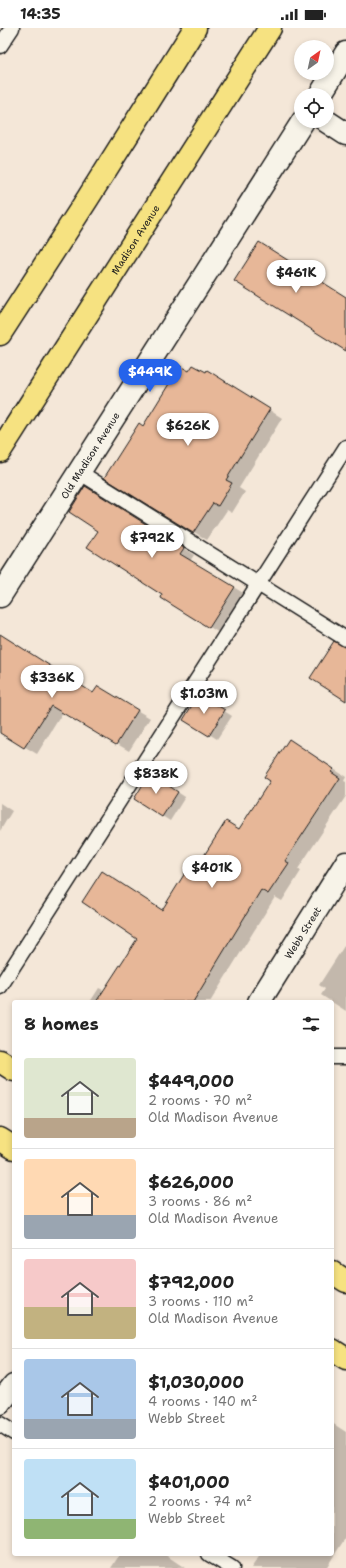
<!DOCTYPE html>
<meta charset="utf-8">
<style>
:root{--surface:#fff;--page:#f6f6f6;--text:#222;--muted:#767676;--line:#e0e0e0;--accent:#2563eb}
body{margin:0;font-family:"Shantell Sans",sans-serif;background:var(--page);color:var(--text);height:100vh;display:flex;flex-direction:column;font-size:15px;white-space:nowrap}
*{box-sizing:border-box;margin:0}
p{font-size:13px;color:var(--muted)}
.icon{flex:none;width:22px;height:22px;fill:none;stroke:currentColor;stroke-width:2;stroke-linecap:round;stroke-linejoin:round}
.map{position:relative;flex:1;overflow:hidden}
.sheet{position:absolute;left:12px;top:972px;width:322px;height:556px;display:flex;flex-direction:column;background:var(--surface);border-radius:4px;box-shadow:0 2px 6px #0003}
.sheet>*{flex:none}
.needle{width:26px;rotate:33deg}
.buttons{position:absolute;left:294px;top:12px;display:grid;gap:8px}
.buttons a{display:grid;place-items:center;width:40px;height:40px;border-radius:50%;background:var(--surface);box-shadow:0 2px 6px #0003;font-size:20px}
.price{position:absolute;translate:-50% -34px;padding:0 9px;border-radius:14px;background:#fff;color:#222;font-size:13px;line-height:26px;filter:drop-shadow(0 1px 2px #0008)}
.price::after{content:'';position:absolute;left:50%;top:24px;width:12px;height:9px;margin-left:-6px;background:inherit;clip-path:polygon(0 0,100% 0,50% 100%)}
.price.current{background:var(--accent);color:#fff}
ul{padding:0;list-style:none}
li{display:flex;align-items:center;gap:12px;height:100px;padding:0 12px}
li+li{border-top:1px solid var(--line)}
li span{display:grid;place-items:center;flex:none;width:112px;height:80px;border-radius:4px;color:#555}
li>.icon{margin-inline-start:auto}
span .icon{width:48px;height:48px;fill:#fffc;stroke-width:1}
li b{font-size:17px}
h2{display:flex;justify-content:space-between;align-items:center;height:48px;padding:0 12px;font-size:17px}
.status{display:flex;justify-content:space-between;align-items:center;height:28px;padding:0 20px;background:var(--surface);direction:ltr}
.status svg{height:11px;fill:currentColor}
.map>svg:first-child{display:block}
.shadow{fill:#0003}
.building{fill:#e7b798;stroke:#1c1c1c}
.lines{fill:none;stroke-linecap:round;stroke-linejoin:round}
.service-casing{stroke:#1c1c1c;stroke-width:17}
.minor-casing{stroke:#1c1c1c;stroke-width:25}
.primary-casing{stroke:#1c1c1c;stroke-width:25}
.service{stroke:#f7f3e8;stroke-width:14}
.minor{stroke:#f7f3e8;stroke-width:22}
.primary{stroke:#f6e281;stroke-width:22}
.labels{text-anchor:middle;stroke-width:4;stroke-linejoin:round;paint-order:stroke}
.street-label{font-size:10px;fill:#1c1c1c;stroke:#f7f3e8}
</style>
<div class="status"><b>14:35</b><svg viewBox="0 0 49 12"><path d="M0 12V9h3v3zM5 12V6h3v6zM10 12V3h3v9zM15 12V0h3v12zM26 1h20v11H26zM47 4h2v5h-2z"/></svg></div>
<div class="map">
<svg width="346" height="1540" viewBox="0 0 346 1540">
<rect width="100%" height="100%" fill="#f4e7d8"/>
<filter id="ink" filterUnits="userSpaceOnUse"><feTurbulence type="fractalNoise" baseFrequency=".025" numOctaves="2"/><feDisplacementMap in="SourceGraphic" scale="8" xChannelSelector="R" yChannelSelector="G"/><feConvolveMatrix kernelMatrix="1 2 1 2 8 2 1 2 1" color-interpolation-filters="sRGB"/></filter>
<g filter="url(#ink)">
<g class="shadow">
<path d="M0 0H5L0 7Z"/>
<path d="M189 344 221 351 282 390 239 460 245 464 232 485 227 482 207 512 105 449 143 399Z"/>
<path d="M96 466 194 527 190 533 245 566 221 606 162 570 164 567 99 502Z"/>
<path d="M0 607 94 666 98 659 150 690 129 723 63 684 37 726 0 704Z"/>
<path d="M207 672 232 688 217 711 185 691Z"/>
<path d="M302 720 346 749 344 753 346 754V768L298 841 301 843 282 873 275 869 210 974H90L99 960 105 963 163 883 191 849 240 802Z"/>
<path d="M158 751 185 769 170 793 162 788Z"/>
<path d="M0 775 12 783 0 803Z"/>
<path d="M346 915V983L321 967 325 961 319 957Z"/>
<path d="M332 1395 346 1404V1509L326 1540H251L261 1526H332Z"/>
<path d="M120 1526H164L185 1540H111Z"/>
</g>
<g class="building">
<path d="M259 214 346 269V323L234 253Z"/>
<path d="M193 337 206 344 207 342 270 381 226 452 232 455 218 478 213 475 193 505 104 450 139 395 143 398 180 338 189 343Z"/>
<path d="M85 458 184 520 180 526 235 559 209 600 161 570 162 567 87 519 98 503 69 484Z"/>
<path d="M0 606 93 665 98 658 138 682 116 717 51 678 24 720 0 705Z"/>
<path d="M334 613 346 619V673L310 650Z"/>
<path d="M199 666 225 682 209 708 183 692Z"/>
<path d="M289 711 334 741 331 744 340 750 285 833 289 835 268 866 261 862 193 974H96L137 911 82 874 102 843 162 882 185 845 191 848 226 793 239 801 270 753 264 749Z"/>
<path d="M150 745 178 764 162 789 134 771Z"/>
</g>
<g class="lines">
<defs>
<g id="service">
<path d="M0 18 12 0"/>
<path d="M79 444 346 611"/>
<path d="M0 959 346 419"/>
<path d="M332 1029H346"/>
<path d="M0 1396 14 1405"/>
<path d="M209 1526 232 1540"/>
</g>
<g id="minor">
<path d="M320 67 346 25"/>
<path d="M326 93 346 106"/>
<path id="s1" d="M0 568 303 93"/>
<path id="s2" d="M259 974 346 835"/>
<path d="M0 1375 14 1357"/>
</g>
<g id="primary">
<path d="M0 306 88 170 195 0"/>
<path id="s3" d="M0 423 270 0"/>
<path d="M0 1033 14 1042"/>
<path d="M0 1111 14 1120"/>
<path d="M332 1244 346 1253"/>
<path d="M332 1322 346 1331"/>
</g>
</defs>
<use href="#service" class="service-casing"/>
<use href="#minor" class="minor-casing"/>
<use href="#primary" class="primary-casing"/>
<use href="#service" class="service"/>
<use href="#minor" class="minor"/>
<use href="#primary" class="primary"/>
</g>
</g>
<g class="labels">
<g class="street-label">
<text dy="4" stroke="none"><textPath href="#s3" startOffset="251">Madison Avenue</textPath></text>
<text dy="4" stroke="none"><textPath href="#s1" startOffset="167">Old Madison Avenue</textPath></text>
<text dy="4" stroke="none"><textPath href="#s2" startOffset="82">Webb Street</textPath></text>
</g>
</g>
</svg>
<div class="buttons">
<a><svg class="needle" viewBox="-14 -14 28 28"><path d="M0-13l5 13h-10z" fill="#e53935"/><path d="M0 13l5-13h-10z" fill="#767676"/></svg></a>
<a><svg class="icon" aria-label="locate" viewBox="0 0 24 24"><circle cx="12" cy="12" r="6"/><path d="M12 2v4M12 18v4M2 12h4M18 12h4"/></svg></a>
</div>
<b class="price" style="left:296px;top:266px">$461K</b>
<b class="price current" style="left:150px;top:365px">$449K</b>
<b class="price" style="left:188px;top:419px">$626K</b>
<b class="price" style="left:152px;top:531px">$792K</b>
<b class="price" style="left:52px;top:671px">$336K</b>
<b class="price" style="left:204px;top:687px">$1.03M</b>
<b class="price" style="left:156px;top:767px">$838K</b>
<b class="price" style="left:212px;top:861px">$401K</b>
<section class="sheet">
<h2>8 homes<svg class="icon" aria-label="filters" viewBox="0 0 24 24"><path d="M4 7h16M4 17h16"/><circle cx="9" cy="7" r="2"/><circle cx="15" cy="17" r="2"/></svg></h2>
<ul>
<li><span style="background:linear-gradient(#dfe7d0 75%,#b9a48a 0)"><svg class="icon" aria-label="home" viewBox="0 0 24 24"><path d="M3 11l9-7 9 7M6 9v11h12V9"/></svg></span><div><b>$449,000</b><p>2 rooms · 70 m²</p><p>Old Madison Avenue</p></div></li>
<li><span style="background:linear-gradient(#ffd9b3 70%,#9aa5b1 0)"><svg class="icon" aria-label="home" viewBox="0 0 24 24"><path d="M3 11l9-7 9 7M6 9v11h12V9"/></svg></span><div><b>$626,000</b><p>3 rooms · 86 m²</p><p>Old Madison Avenue</p></div></li>
<li><span style="background:linear-gradient(#f6c9c9 60%,#c2b280 0)"><svg class="icon" aria-label="home" viewBox="0 0 24 24"><path d="M3 11l9-7 9 7M6 9v11h12V9"/></svg></span><div><b>$792,000</b><p>3 rooms · 110 m²</p><p>Old Madison Avenue</p></div></li>
<li><span style="background:linear-gradient(#a9c7e8 75%,#9aa5b1 0)"><svg class="icon" aria-label="home" viewBox="0 0 24 24"><path d="M3 11l9-7 9 7M6 9v11h12V9"/></svg></span><div><b>$1,030,000</b><p>4 rooms · 140 m²</p><p>Webb Street</p></div></li>
<li><span style="background:linear-gradient(#bfe0f5 75%,#8fb573 0)"><svg class="icon" aria-label="home" viewBox="0 0 24 24"><path d="M3 11l9-7 9 7M6 9v11h12V9"/></svg></span><div><b>$401,000</b><p>2 rooms · 74 m²</p><p>Webb Street</p></div></li>
</ul>
</section>
</div>
